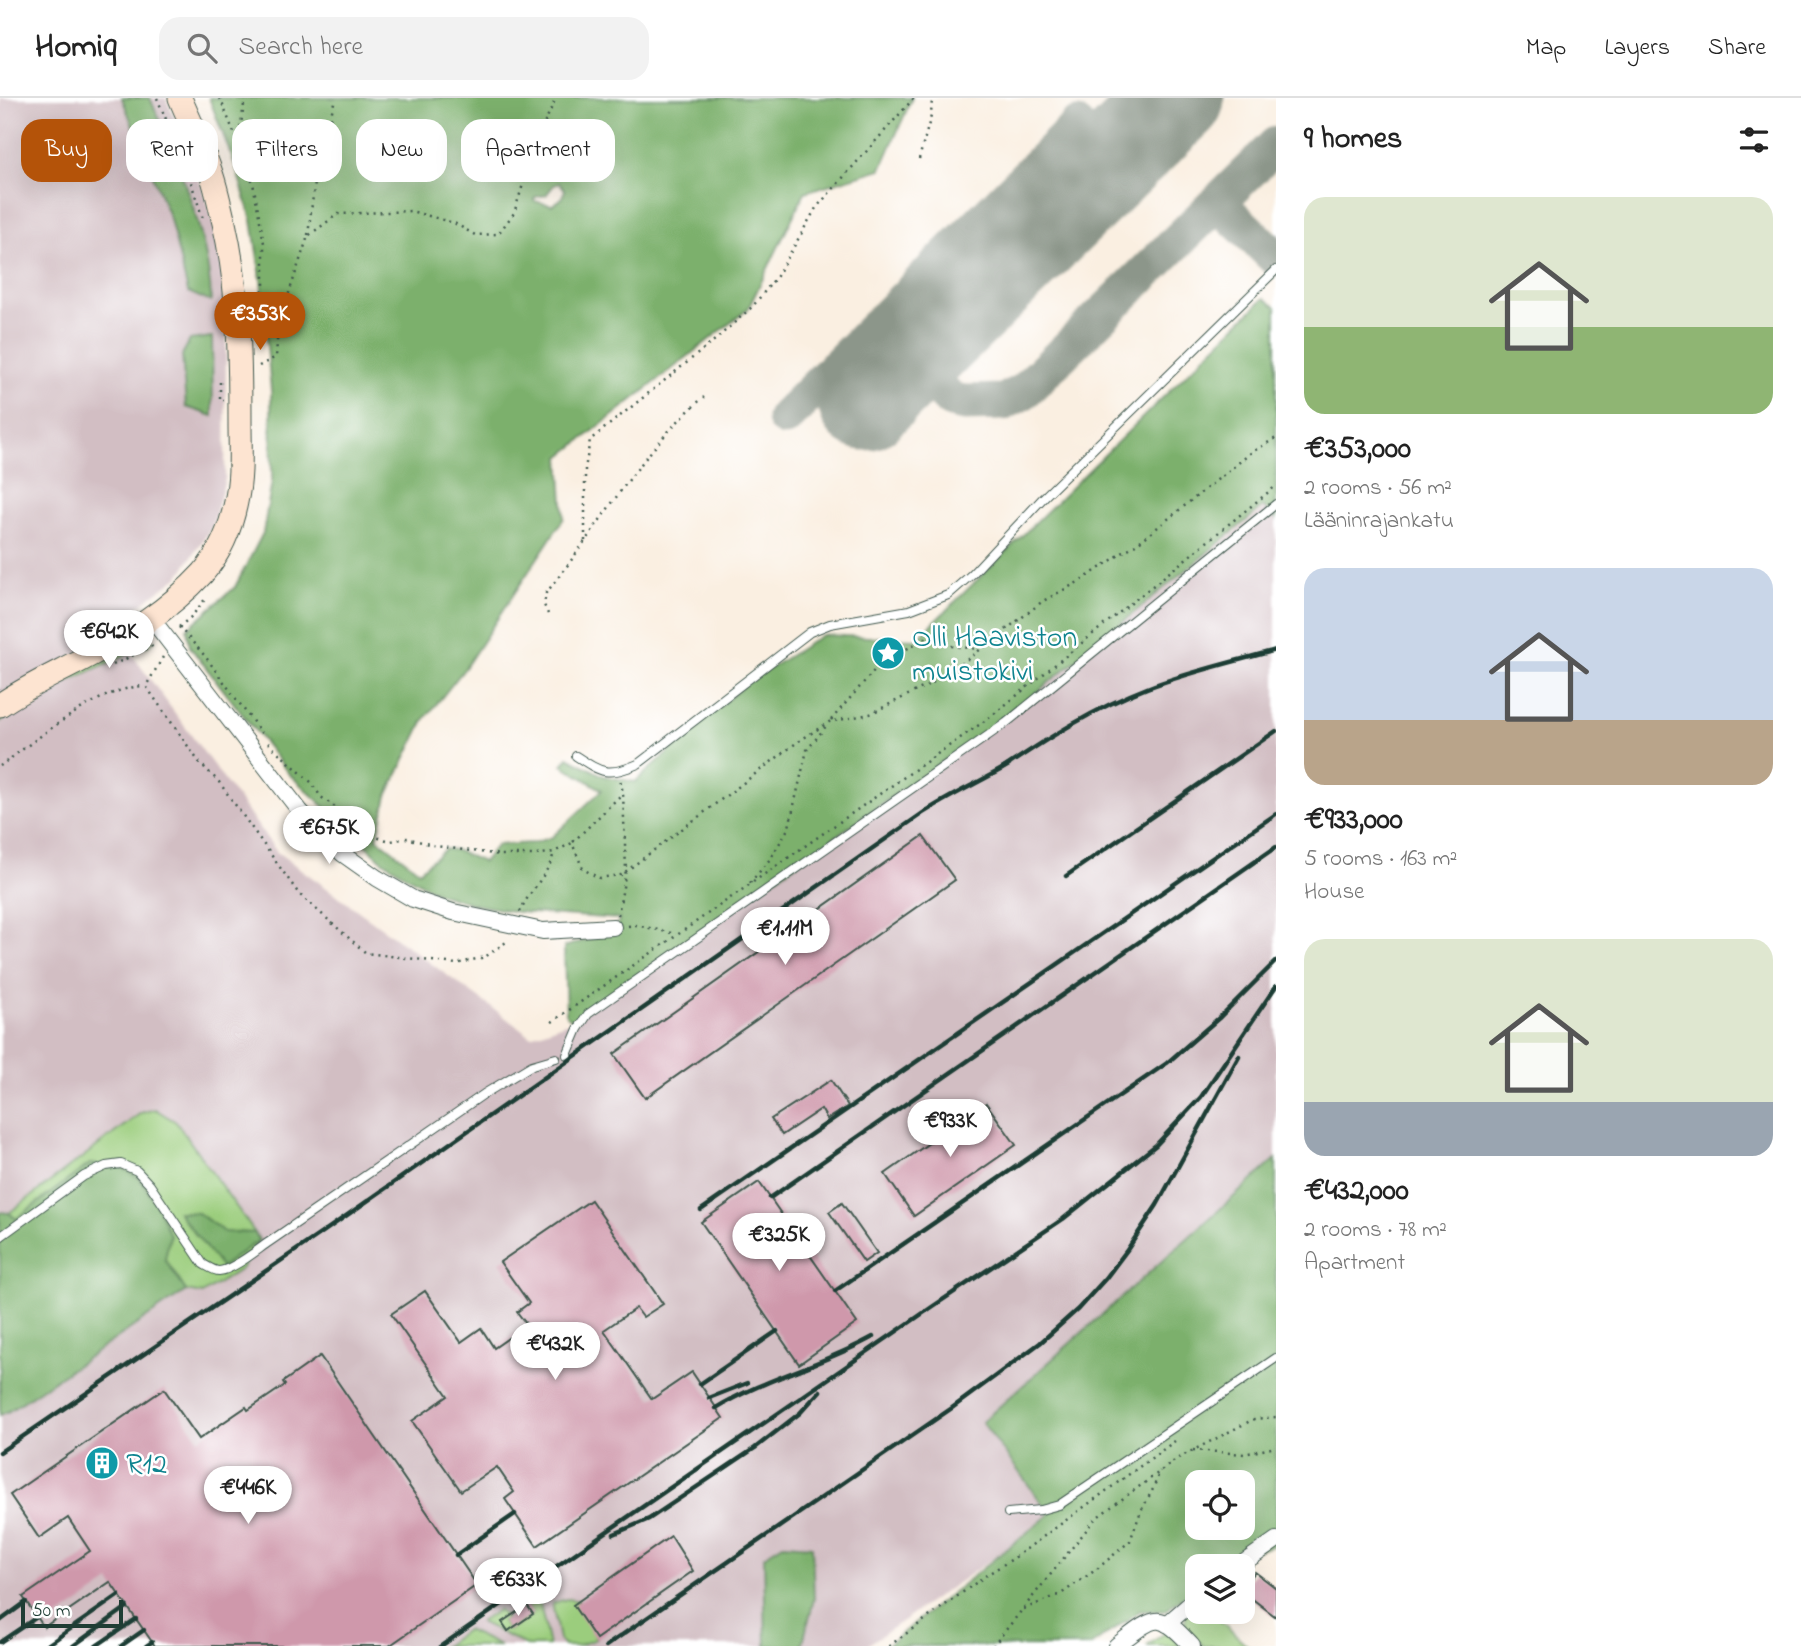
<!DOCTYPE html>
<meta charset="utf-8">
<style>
:root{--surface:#fff;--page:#f2f2f2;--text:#222;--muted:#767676;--line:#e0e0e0;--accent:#b45309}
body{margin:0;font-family:"Indie Flower",sans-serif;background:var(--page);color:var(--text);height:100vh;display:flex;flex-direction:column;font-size:26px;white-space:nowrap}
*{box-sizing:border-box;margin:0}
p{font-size:23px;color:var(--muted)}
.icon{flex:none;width:38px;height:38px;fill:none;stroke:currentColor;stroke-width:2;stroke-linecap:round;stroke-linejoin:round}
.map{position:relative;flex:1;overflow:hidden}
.details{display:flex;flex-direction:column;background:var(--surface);width:525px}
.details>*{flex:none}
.banner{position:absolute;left:21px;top:21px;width:665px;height:63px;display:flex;gap:14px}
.controls{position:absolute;left:1185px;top:1372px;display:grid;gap:14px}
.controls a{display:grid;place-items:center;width:70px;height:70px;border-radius:14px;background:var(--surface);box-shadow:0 7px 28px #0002;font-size:35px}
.scale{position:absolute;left:21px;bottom:18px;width:102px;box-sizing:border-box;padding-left:7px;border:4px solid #1f3d34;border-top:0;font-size:19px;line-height:24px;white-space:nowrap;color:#1f3d34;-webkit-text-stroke:5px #fff;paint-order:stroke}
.price{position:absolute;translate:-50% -60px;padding:0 16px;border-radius:24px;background:#fff;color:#222;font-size:23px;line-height:46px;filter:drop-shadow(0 2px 4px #0008)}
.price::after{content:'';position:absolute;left:50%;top:42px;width:21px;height:16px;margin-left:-10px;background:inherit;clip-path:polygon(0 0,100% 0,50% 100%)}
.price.current{background:var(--accent);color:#fff}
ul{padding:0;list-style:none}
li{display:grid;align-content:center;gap:14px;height:371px;padding:0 28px}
li span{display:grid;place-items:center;height:217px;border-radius:21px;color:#555}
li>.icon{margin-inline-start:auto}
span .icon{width:126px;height:126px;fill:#fffc;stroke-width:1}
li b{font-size:30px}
h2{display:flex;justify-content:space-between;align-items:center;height:84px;padding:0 28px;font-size:30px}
.pill{padding:0 24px;border-radius:21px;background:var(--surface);box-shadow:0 7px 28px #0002;font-size:24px;line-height:63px}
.pill.current{background:var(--accent);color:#fff}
header{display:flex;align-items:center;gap:42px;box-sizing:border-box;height:98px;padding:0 35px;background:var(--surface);border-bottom:2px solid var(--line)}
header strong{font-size:33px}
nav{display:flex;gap:38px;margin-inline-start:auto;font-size:24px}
.search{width:490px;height:63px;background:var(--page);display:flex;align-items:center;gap:18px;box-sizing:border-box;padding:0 24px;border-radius:21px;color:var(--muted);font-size:26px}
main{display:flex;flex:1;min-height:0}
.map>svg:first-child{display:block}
.industrial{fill:#d2bec3}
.green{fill:#9bcd7d;stroke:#5d8558;stroke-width:2}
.forest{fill:#7cb06c;stroke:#4e7650;stroke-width:2;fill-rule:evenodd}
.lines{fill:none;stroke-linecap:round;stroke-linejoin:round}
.taxiway{stroke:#8c968a;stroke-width:37}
.runway{stroke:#8c968a;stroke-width:93}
.building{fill:#cf98ab}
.lane-casing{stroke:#40584e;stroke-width:10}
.street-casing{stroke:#40584e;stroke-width:18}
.secondary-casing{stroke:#40584e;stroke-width:25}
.path{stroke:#40584e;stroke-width:2.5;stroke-dasharray:2 5;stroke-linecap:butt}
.lane{stroke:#fff;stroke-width:8}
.street{stroke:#fff;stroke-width:16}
.secondary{stroke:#fde4d1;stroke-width:23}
.rail{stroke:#1f3d34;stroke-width:4.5}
.labels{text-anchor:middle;stroke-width:5;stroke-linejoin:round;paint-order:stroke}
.culture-label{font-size:30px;fill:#0d838f;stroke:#fff;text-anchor:start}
</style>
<header>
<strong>Homiq</strong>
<div class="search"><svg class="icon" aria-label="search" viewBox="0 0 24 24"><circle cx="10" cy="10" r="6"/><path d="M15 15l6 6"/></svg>Search here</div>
<nav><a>Map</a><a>Layers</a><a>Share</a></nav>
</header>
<main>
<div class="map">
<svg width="1276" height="1548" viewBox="0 0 1276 1548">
<rect width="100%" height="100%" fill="#fff"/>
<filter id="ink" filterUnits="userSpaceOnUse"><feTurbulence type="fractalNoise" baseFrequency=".0143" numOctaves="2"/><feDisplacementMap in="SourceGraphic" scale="14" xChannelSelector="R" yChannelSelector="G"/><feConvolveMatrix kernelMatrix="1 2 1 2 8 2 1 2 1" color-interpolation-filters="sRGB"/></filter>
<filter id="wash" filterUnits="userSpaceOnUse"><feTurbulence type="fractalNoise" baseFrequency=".00686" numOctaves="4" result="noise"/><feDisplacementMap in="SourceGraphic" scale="28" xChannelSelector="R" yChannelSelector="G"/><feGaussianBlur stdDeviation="1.57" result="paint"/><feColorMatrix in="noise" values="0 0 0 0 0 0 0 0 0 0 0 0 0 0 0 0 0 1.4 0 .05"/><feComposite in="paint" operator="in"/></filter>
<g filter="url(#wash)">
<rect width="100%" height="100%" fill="#faefe1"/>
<path class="industrial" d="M0 0H166L204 94 216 135 224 183 226 240 225 381 212 429 179 478 111 528 277 754 531 938 573 922 1009 617 1276 401V1265L866 1548H0Z"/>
<g class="green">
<path d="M143 541 154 542 151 546C99 569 45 591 0 624V617L134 542Z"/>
<path d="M155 1011 176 1024 255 1135 223 1134 198 1115 179 1114 221 1169 259 1142 241 1171 202 1196 186 1193 164 1161 170 1137 90 1066 16 1121 9 1115 141 1015Z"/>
<path d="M534 1486 536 1487 549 1548H527L480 1524 499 1511 506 1521 502 1524 508 1533 533 1516 527 1507 530 1505 523 1494Z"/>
<path d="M567 1501 580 1503 596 1541 577 1548H564L559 1542 552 1505Z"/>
<path d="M1197 1505V1514H1211L1248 1548H1204L1184 1530 1186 1517Z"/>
<path d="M466 1532 500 1548H444Z"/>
<path d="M1166 1534 1183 1548H1147Z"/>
</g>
<g class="forest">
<path d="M122 0H150C176 61 210 137 211 204L188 194 170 121Z"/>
<path d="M209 0H912L881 71 805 94 748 211 560 359 564 420 465 570 424 622 387 698 377 740 419 773 445 751 455 752 483 764 497 747 533 745 552 739 602 692 562 667 568 659 604 678 635 684 744 587 822 537 917 541 1264 200 1276 209V421L1263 409 1009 617 573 922 566 918 564 849 615 833 619 821 517 814 477 807 438 795 410 780 382 762 289 676 190 549 187 531 235 489 263 435 272 383 271 293 261 181 252 122 236 70ZM560 85 565 92 561 101 552 107 534 103 535 99 546 97 554 87Z"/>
<path d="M212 239 213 318 186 309 182 257 190 242Z"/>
<path d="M1276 1061V1447L1237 1458 1224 1468H1197V1489L1165 1513H1140L1090 1548H886L1050 1416 982 1324ZM1197 1384H1242V1430H1197Z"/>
<path d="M90 1066 121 1069 139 1080 155 1104 170 1137 165 1161 186 1193 9 1313 0 1317V1114L9 1115 16 1121Z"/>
<path d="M178 1114 198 1115 224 1134 255 1135 259 1142 221 1169Z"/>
<path d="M783 1446 812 1448 814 1501 802 1548H766L764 1458Z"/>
</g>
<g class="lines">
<g class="taxiway">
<path d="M1218 105 1276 160"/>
<path d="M911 262 951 302 964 305 1004 304 1024 293 1276 47"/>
<path d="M785 320 1077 28"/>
</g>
<path class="runway" d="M865 306 1178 0"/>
</g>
<g id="blocks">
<g class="building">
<path d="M923 738 955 782 645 1000 614 956Z"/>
<path d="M831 982 848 1008 827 1021 821 1011 782 1037 771 1021Z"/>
<path d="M986 1005 1016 1047 914 1118 885 1076Z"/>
<path d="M759 1084 857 1225 799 1266 701 1124Z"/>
<path d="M591 1102 663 1206 643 1219 636 1210 604 1232 652 1301 692 1274 723 1320 537 1448 505 1401 514 1394 497 1369 461 1393 412 1323 448 1298 391 1216 425 1193 461 1244 481 1230 494 1250 527 1227 517 1214 529 1205 500 1164Z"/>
<path d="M842 1105 877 1155 864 1164 829 1114Z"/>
<path d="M320 1258 477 1487 389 1548H155L110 1484 44 1529 23 1499 90 1453 68 1420 39 1440 10 1397 164 1291 199 1341 246 1309 248 1312 285 1287 283 1284Z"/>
<path d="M671 1438 693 1473 596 1541 573 1507Z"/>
<path d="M1255 1474 1276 1490V1519L1242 1493V1491Z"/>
<path d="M527 1507 533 1516 508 1533 502 1524Z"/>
</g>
</g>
</g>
<g filter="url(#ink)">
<use href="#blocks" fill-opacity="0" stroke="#40584e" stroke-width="2"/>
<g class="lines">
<defs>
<g id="lane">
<path d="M576 658C602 675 608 679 638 666L810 534 830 526 909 512 948 497 972 476 1044 399 1276 172"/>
<path d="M567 957 578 931 588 916 1006 625 1276 406"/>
<path d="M0 1139 84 1078 106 1068 121 1066 137 1073 150 1087 203 1166C207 1168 214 1173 219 1173 233 1172 257 1152 269 1144L484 996 532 967 556 960"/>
<path d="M1008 1415 1041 1412 1059 1407 1276 1260"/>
</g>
<g id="street">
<path d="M151 520 300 713 321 735 343 756 377 780 413 801 453 814 543 833 613 829"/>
<path d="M1239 1468 1276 1442"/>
<path d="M1167 1526 1197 1500"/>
<path d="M1116 1548C1126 1541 1148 1520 1160 1523 1172 1525 1184 1540 1192 1548"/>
</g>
<path id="secondary" d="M0 607C26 589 55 576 83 561 127 538 169 512 203 475 220 455 231 429 236 404 242 378 240 350 240 325 240 258 239 190 224 125 220 109 217 93 212 78 204 52 191 26 180 0"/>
</defs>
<use href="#lane" class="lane-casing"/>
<use href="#street" class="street-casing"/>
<use href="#secondary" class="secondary-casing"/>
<g class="path">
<path d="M157 0 185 66 203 121"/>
<path d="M220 0 237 42"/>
<path d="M245 0 238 45 253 85 264 145V190L259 199"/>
<path d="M919 61 931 18 932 0"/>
<path d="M308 137 314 90 335 0"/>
<path d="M259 268 276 259 278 228 308 138 338 116 411 113 454 125 475 137 498 136 514 115 538 39 556 0"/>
<path d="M220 284V302H224"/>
<path d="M585 443V371L590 342 715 242 753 208 777 178 816 110 914 0"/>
<path d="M548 516 544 507 546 495C599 430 639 354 704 299"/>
<path d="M179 529 205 558 264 639"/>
<path d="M179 529 192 518 206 500"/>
<path d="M163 559 146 588 199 664 219 684 299 796 366 855 456 866 485 859 509 842"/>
<path d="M113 567 154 547"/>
<path d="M831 622 878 568 925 540 934 541 952 548 979 551"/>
<path d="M268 645 311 684 321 699 348 718 363 733 375 739 391 743 407 740 436 748 500 757H536L554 754 572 745 583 771 599 780 621 777 799 643 829 624 870 616 946 578 1043 503 1082 482 1143 441 1252 354 1276 340"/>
<path d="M0 668C38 641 98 589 145 588"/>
<path d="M573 744 623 695"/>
<path d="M750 785 771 760 789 729 807 652 827 627"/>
<path d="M520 814C529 792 549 777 554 754"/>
<path d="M618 817 626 772 623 695 620 681"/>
<path d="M628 828 636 827 676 836"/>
<path d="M552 924 989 620 1276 388"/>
<path d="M1193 1352 1244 1356 1276 1349"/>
<path d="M1024 1511 1061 1496 1097 1471 1130 1443 1141 1413 1153 1391 1160 1373"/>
<path d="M889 1548 988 1476 1014 1460 1179 1340"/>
<path d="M993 1548 1096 1420 1180 1359 1254 1321 1276 1319"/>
</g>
<use href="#lane" class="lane"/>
<use href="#street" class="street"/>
<use href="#secondary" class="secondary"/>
<g class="rail">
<path d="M1002 671C1048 640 1095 610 1147 590 1189 574 1233 564 1276 552"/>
<path d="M1066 778 1276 633"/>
<path d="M770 1100 1276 749"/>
<path d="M701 1112 1276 716"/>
<path d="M835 1193 1167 965 1220 919 1276 863"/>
<path d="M700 1286 777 1233"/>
<path d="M709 1300 747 1285"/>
<path d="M716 1310C765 1280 823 1267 873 1239"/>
<path d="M0 1354 323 1134 923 715C950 697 980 684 1009 667"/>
<path d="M614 1436 649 1421 755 1350 800 1315 820 1293"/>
<path d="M456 1457 515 1416"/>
<path d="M0 1523 26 1504"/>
<path d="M0 1544 37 1519"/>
<path d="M46 1548 119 1497"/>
<path d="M73 1548 127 1509"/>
<path d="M96 1548 136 1521"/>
<path d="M121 1548 144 1532"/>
<path d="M146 1548 152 1544"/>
<path d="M441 1548 932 1209 1063 1121 1156 1047 1201 999 1276 888"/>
<path d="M606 1548 952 1310 1040 1245 1078 1211 1106 1180 1127 1152 1157 1107 1239 958"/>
</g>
</g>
</g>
<defs>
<symbol id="sight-disc" viewBox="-11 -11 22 22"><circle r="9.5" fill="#0f9aa8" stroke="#fff"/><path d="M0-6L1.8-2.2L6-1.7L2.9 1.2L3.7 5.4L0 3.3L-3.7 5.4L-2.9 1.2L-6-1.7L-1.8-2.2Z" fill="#fff"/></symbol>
<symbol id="building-disc" viewBox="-11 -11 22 22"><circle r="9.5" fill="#0f9aa8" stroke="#fff"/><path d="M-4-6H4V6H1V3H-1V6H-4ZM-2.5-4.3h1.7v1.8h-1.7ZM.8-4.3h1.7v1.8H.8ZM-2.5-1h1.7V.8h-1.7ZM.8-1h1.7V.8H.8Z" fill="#fff"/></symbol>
</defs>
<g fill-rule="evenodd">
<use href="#sight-disc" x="869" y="536" width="38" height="38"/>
<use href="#building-disc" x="83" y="1346" width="38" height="38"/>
</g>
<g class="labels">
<g class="culture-label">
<text x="912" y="548">Olli Haaviston<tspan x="912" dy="34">muistokivi</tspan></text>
<text x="126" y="1375">R12</text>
</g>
</g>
</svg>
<div class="controls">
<a><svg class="icon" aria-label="locate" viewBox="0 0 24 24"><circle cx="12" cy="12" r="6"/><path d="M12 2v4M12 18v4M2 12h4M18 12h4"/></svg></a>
<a><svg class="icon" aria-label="layers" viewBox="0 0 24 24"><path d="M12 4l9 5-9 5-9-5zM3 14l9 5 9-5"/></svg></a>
</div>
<div class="scale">50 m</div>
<b class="price current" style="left:260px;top:254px">€353K</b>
<b class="price" style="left:109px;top:572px">€642K</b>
<b class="price" style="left:329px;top:768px">€675K</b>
<b class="price" style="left:785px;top:869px">€1.11M</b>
<b class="price" style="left:950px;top:1061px">€933K</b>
<b class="price" style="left:779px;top:1175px">€325K</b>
<b class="price" style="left:555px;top:1284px">€432K</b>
<b class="price" style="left:248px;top:1428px">€446K</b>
<b class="price" style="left:518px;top:1520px">€633K</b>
<div class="banner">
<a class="pill current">Buy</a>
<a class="pill">Rent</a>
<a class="pill">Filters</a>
<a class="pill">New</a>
<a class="pill">Apartment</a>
</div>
</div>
<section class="details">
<h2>9 homes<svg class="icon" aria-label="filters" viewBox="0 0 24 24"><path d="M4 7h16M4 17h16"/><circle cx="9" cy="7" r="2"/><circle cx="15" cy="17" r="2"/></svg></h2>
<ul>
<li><span style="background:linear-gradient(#dfe7d0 60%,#8fb573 0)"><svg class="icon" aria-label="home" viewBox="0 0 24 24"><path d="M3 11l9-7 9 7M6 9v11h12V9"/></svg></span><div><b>€353,000</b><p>2 rooms · 56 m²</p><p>Lääninrajankatu</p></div></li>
<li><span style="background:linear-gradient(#c9d6e8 70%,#b9a48a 0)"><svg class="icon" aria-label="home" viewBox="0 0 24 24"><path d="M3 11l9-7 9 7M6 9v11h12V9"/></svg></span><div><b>€933,000</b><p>5 rooms · 163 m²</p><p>House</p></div></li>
<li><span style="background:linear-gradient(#dfe7d0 75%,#9aa5b1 0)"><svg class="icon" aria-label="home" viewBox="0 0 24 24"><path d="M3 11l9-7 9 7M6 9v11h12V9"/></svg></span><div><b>€432,000</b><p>2 rooms · 78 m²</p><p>Apartment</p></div></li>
</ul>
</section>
</main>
